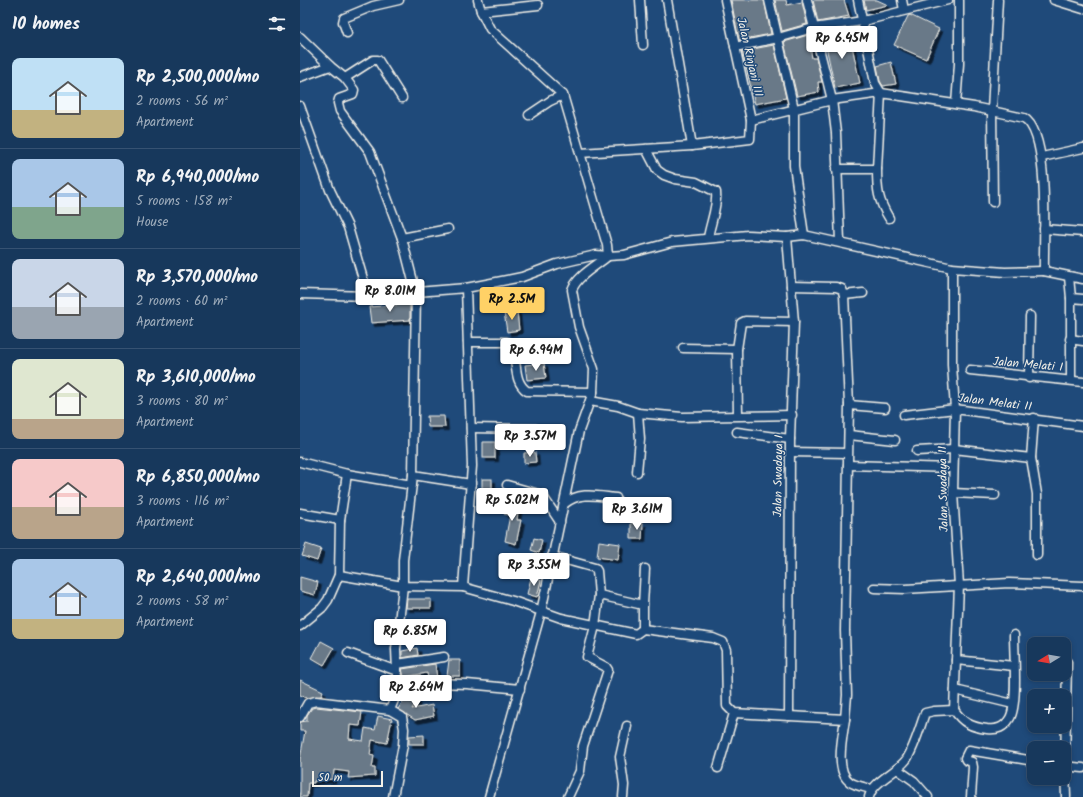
<!DOCTYPE html>
<meta charset="utf-8">
<style>
:root{--surface:#17385c;--page:#203f62;--text:#f1f3f6;--muted:#9eacbb;--line:#365272;--accent:#ffd166}
body{margin:0;font-family:Kalam,sans-serif;background:var(--page);color:var(--text);height:100vh;display:flex;flex-direction:column;font-size:15px;white-space:nowrap}
*{box-sizing:border-box;margin:0}
p{font-size:13px;color:var(--muted)}
.icon{flex:none;width:22px;height:22px;fill:none;stroke:currentColor;stroke-width:2;stroke-linecap:round;stroke-linejoin:round}
.map{position:relative;flex:1;overflow:hidden}
.drawer{display:flex;flex-direction:column;background:var(--surface);width:300px}
.drawer>*{flex:none}
.needle{width:26px;rotate:259deg}
.tools{position:absolute;left:727px;top:637px;display:grid;gap:8px}
.tools a{display:grid;place-items:center;width:44px;height:44px;border-radius:8px;background:var(--surface);box-shadow:0 2px 6px #0003,0 0 0 1px var(--line);font-size:20px}
.scale{position:absolute;left:12px;bottom:10px;width:71px;box-sizing:border-box;padding-left:4px;border:2px solid #f4f1e8;border-top:0;font-size:11px;line-height:14px;white-space:nowrap;color:#f4f1e8;-webkit-text-stroke:3px #1f4a7a;paint-order:stroke}
.price{position:absolute;translate:-50% -34px;padding:0 9px;border-radius:4px;background:#fff;color:#222;font-size:13px;line-height:26px;filter:drop-shadow(0 1px 2px #0008)}
.price::after{content:'';position:absolute;left:50%;top:24px;width:12px;height:9px;margin-left:-6px;background:inherit;clip-path:polygon(0 0,100% 0,50% 100%)}
.price.active{background:var(--accent);color:#111}
ul{padding:0;list-style:none}
li{display:flex;align-items:center;gap:12px;height:100px;padding:0 12px}
li+li{border-top:1px solid var(--line)}
li span{display:grid;place-items:center;flex:none;width:112px;height:80px;border-radius:8px;color:#555}
li>.icon{margin-inline-start:auto}
span .icon{width:48px;height:48px;fill:#fffc;stroke-width:1}
li b{font-size:17px}
h2{display:flex;justify-content:space-between;align-items:center;height:48px;padding:0 12px;font-size:17px}
main{display:flex;flex:1;min-height:0}
.map>svg:first-child{display:block}
.building{fill:#697988;stroke:#f4f1e8;filter:url(#shadow)}
.lines{fill:none;stroke-linecap:round;stroke-linejoin:round}
.street-casing{stroke:#f4f1e8;stroke-width:11}
.street{stroke:#1f4a7a;stroke-width:8}
.labels{text-anchor:middle;stroke-width:3;stroke-linejoin:round;paint-order:stroke}
.street-label{font-size:12px;fill:#f4f1e8;stroke:#1f4a7a}
</style>
<main>
<section class="drawer">
<h2>10 homes<svg class="icon" aria-label="filters" viewBox="0 0 24 24"><path d="M4 7h16M4 17h16"/><circle cx="9" cy="7" r="2"/><circle cx="15" cy="17" r="2"/></svg></h2>
<ul>
<li><span style="background:linear-gradient(#bfe0f5 65%,#c2b280 0)"><svg class="icon" aria-label="home" viewBox="0 0 24 24"><path d="M3 11l9-7 9 7M6 9v11h12V9"/></svg></span><div><b>Rp 2,500,000/mo</b><p>2 rooms · 56 m²</p><p>Apartment</p></div></li>
<li><span style="background:linear-gradient(#a9c7e8 60%,#7fa58c 0)"><svg class="icon" aria-label="home" viewBox="0 0 24 24"><path d="M3 11l9-7 9 7M6 9v11h12V9"/></svg></span><div><b>Rp 6,940,000/mo</b><p>5 rooms · 158 m²</p><p>House</p></div></li>
<li><span style="background:linear-gradient(#c9d6e8 60%,#9aa5b1 0)"><svg class="icon" aria-label="home" viewBox="0 0 24 24"><path d="M3 11l9-7 9 7M6 9v11h12V9"/></svg></span><div><b>Rp 3,570,000/mo</b><p>2 rooms · 60 m²</p><p>Apartment</p></div></li>
<li><span style="background:linear-gradient(#dfe7d0 75%,#b9a48a 0)"><svg class="icon" aria-label="home" viewBox="0 0 24 24"><path d="M3 11l9-7 9 7M6 9v11h12V9"/></svg></span><div><b>Rp 3,610,000/mo</b><p>3 rooms · 80 m²</p><p>Apartment</p></div></li>
<li><span style="background:linear-gradient(#f6c9c9 60%,#b9a48a 0)"><svg class="icon" aria-label="home" viewBox="0 0 24 24"><path d="M3 11l9-7 9 7M6 9v11h12V9"/></svg></span><div><b>Rp 6,850,000/mo</b><p>3 rooms · 116 m²</p><p>Apartment</p></div></li>
<li><span style="background:linear-gradient(#a9c7e8 75%,#c2b280 0)"><svg class="icon" aria-label="home" viewBox="0 0 24 24"><path d="M3 11l9-7 9 7M6 9v11h12V9"/></svg></span><div><b>Rp 2,640,000/mo</b><p>2 rooms · 58 m²</p><p>Apartment</p></div></li>
</ul>
</section>
<div class="map">
<svg width="783" height="797" viewBox="0 0 783 797">
<defs>
<filter id="shadow"><feDropShadow dx="3.5" dy="3.5" stdDeviation="0" flood-color="#0009"/></filter>
</defs>
<rect width="100%" height="100%" fill="#1f4a7a"/>
<filter id="ink" filterUnits="userSpaceOnUse"><feTurbulence type="fractalNoise" baseFrequency=".025" numOctaves="2"/><feDisplacementMap in="SourceGraphic" scale="8" xChannelSelector="R" yChannelSelector="G"/><feConvolveMatrix kernelMatrix="1 2 1 2 8 2 1 2 1" color-interpolation-filters="sRGB"/></filter>
<g filter="url(#ink)">
<g class="building">
<path d="M431 0H464L471 34 439 40Z"/>
<path d="M475 0H486L487 5 502 2 507 24 482 31Z"/>
<path d="M513 0H544L549 16 518 22Z"/>
<path d="M564 0H577L588 5 566 10Z"/>
<path d="M610 15 639 29 626 59 594 45 608 16Z"/>
<path d="M549 32 560 83 535 88 524 37Z"/>
<path d="M508 35 512 58H516L522 82H518L519 92 497 96 484 42Z"/>
<path d="M474 45 486 98 455 104 442 51Z"/>
<path d="M591 62 596 84 583 86 580 81 577 66Z"/>
<path d="M110 304V320L71 323 69 307Z"/>
<path d="M217 311 219 330 207 332 204 312Z"/>
<path d="M244 363 246 378 227 380 225 365Z"/>
<path d="M127 416H144L145 427H128Z"/>
<rect x="183" y="442" width="12" height="16"/>
<path d="M235 452 236 462 224 463V453Z"/>
<rect x="182" y="479" width="10" height="20"/>
<path d="M205 502 219 503 217 520H221L216 544 205 541 210 515 204 514Z"/>
<path d="M331 523H343L342 539H331Z"/>
<path d="M234 538 242 540 239 553 231 550Z"/>
<path d="M299 541 320 544 318 560 297 557Z"/>
<path d="M6 544 21 549 17 561 2 556Z"/>
<path d="M0 577 18 582 15 595 0 591Z"/>
<path d="M231 578 241 580 237 597 227 594Z"/>
<path d="M107 599H131V608H106Z"/>
<path d="M21 641 34 648 24 665 12 658Z"/>
<path d="M117 648 118 655 102 658V651Z"/>
<path d="M149 660H160V676H147Z"/>
<path d="M135 664 137 678H128L127 673 104 677 102 669Z"/>
<path d="M0 680 23 691 21 696 7 698 0 695Z"/>
<path d="M107 695 117 701 112 709 132 705 134 716 115 720 98 709Z"/>
<path d="M16 707 62 712 60 726 50 725 49 739 63 741 65 728 75 730 78 716 92 719 87 743 72 740 70 755 74 756 72 768H75V776L48 778 49 772 34 770 33 779 14 781V783H8L7 797H0V759L5 731H0V722L7 721V715L12 708Z"/>
<path d="M124 735V744H109V736Z"/>
</g>
<g class="lines">
<defs>
<g id="street">
<path d="M178 0 181 11 190 29 263 95 307 245 308 256"/>
<path d="M340 0 343 45"/>
<path d="M367 0 392 146"/>
<path d="M469 0 494 109V166L504 235"/>
<path d="M507 0 532 100 536 133 540 242"/>
<path d="M558 0 575 83 581 93"/>
<path d="M602 0 604 10"/>
<path d="M754 0 783 9"/>
<path d="M181 11 238 5"/>
<path d="M47 33 43 22 44 18 73 6 99 0"/>
<path d="M0 37 30 66"/>
<path d="M435 47 478 38 513 28 563 21 648 0"/>
<path d="M0 77 30 66 45 78 54 90 53 94 39 99 38 103 40 111 70 152 102 238 116 293 113 475 103 560V586L96 649 97 671 100 685 90 710 16 701 8 703 0 717"/>
<path d="M45 78 73 60H78L102 98"/>
<path d="M656 104 659 64V0"/>
<path d="M0 106 30 190 48 227 68 296"/>
<path d="M229 115 250 101 263 95"/>
<path d="M451 120 532 100 581 93 674 107 724 118C751 134 743 241 744 271L783 279"/>
<path d="M346 149 357 170 364 175 375 179 396 182 416 192C418 206 410 224 408 238"/>
<path d="M280 153 392 146 450 139 451 120 425 0"/>
<path d="M742 157 783 148"/>
<path d="M536 169H577L581 93"/>
<path d="M577 169C577 190 578 200 589 218"/>
<path d="M693 202 692 110 698 0"/>
<path d="M744 229 783 232"/>
<path d="M487 237 494 322 490 439 489 716"/>
<path d="M102 238 148 229"/>
<path d="M652 268V365L655 409 653 493 659 585 654 710"/>
<path d="M769 277 771 298V379"/>
<path d="M491 286 536 287 542 289 544 295 549 405 545 631 547 695 545 719"/>
<path d="M0 294 68 296 166 288 222 277 257 264 296 255 308 256 324 255 372 242 448 235 487 237 504 235 652 268 705 272 744 271"/>
<path d="M544 295 563 293"/>
<path d="M771 298 783 299"/>
<path d="M770 339 783 341"/>
<path d="M168 342H207C221 356 210 379 227 391L293 392"/>
<path d="M383 348 437 349"/>
<path d="M670 370 783 382"/>
<path d="M729 378 730 316"/>
<path d="M290 401 318 406 338 413 382 417 492 415"/>
<path d="M549 405 585 408"/>
<path d="M438 415 437 349 441 323 445 321 494 322"/>
<path d="M604 415 655 409 783 426"/>
<path d="M734 418 731 458 737 494V555"/>
<path d="M171 428 236 429"/>
<path d="M437 432 490 439"/>
<path d="M549 435 595 440"/>
<path d="M617 451 654 449 731 458"/>
<path d="M490 452 547 453"/>
<path d="M0 462 47 474"/>
<path d="M548 465 653 468"/>
<path d="M337 472 340 439 338 413"/>
<path d="M113 475 171 484"/>
<path d="M207 485 242 495 260 522"/>
<path d="M653 493 695 495"/>
<path d="M264 504C280 491 297 496 316 498"/>
<path d="M0 513 40 520"/>
<path d="M252 556 295 568 297 571 299 595 343 605V629"/>
<path d="M39 575 103 586 163 587 213 601 261 618 336 634 343 629 413 638 423 642 426 650 427 706 434 713 545 719C543 735 534 771 550 782 556 786 565 787 571 789"/>
<path d="M163 587 172 466 166 288"/>
<path d="M574 588 605 589 709 583 783 586"/>
<path d="M343 605 345 569"/>
<path d="M0 626 22 608 28 600 39 575 40 520 47 474 112 485"/>
<path d="M48 653 97 671"/>
<path d="M656 660 714 666"/>
<path d="M97 664 144 657"/>
<path d="M100 685 134 683 167 684 220 689"/>
<path d="M655 690 713 704"/>
<path d="M90 710 102 717 104 729 103 745 93 797"/>
<path d="M654 710C663 723 671 727 687 729 697 730 704 728 710 718 718 704 714 654 714 635"/>
<path d="M764 766 783 768"/>
<path d="M418 768 434 713"/>
<path d="M597 769 614 781 628 797"/>
<path d="M189 797 241 612 279 431 293 392 294 369 279 327 272 290C277 276 296 266 308 256"/>
<path d="M268 797 280 771 283 746 308 670 306 667 287 657 295 626 299 595"/>
<path d="M323 797 324 785 320 757 327 726"/>
<path d="M569 797C573 781 596 773 606 760 614 749 620 727 625 713L634 711 654 710"/>
<path d="M671 797 673 767 672 762 666 760 665 758 669 750 734 761"/>
<path d="M766 797 765 767 767 662"/>
</g>
</defs>
<use href="#street" class="street-casing"/>
<use href="#street" class="street"/>
</g>
</g>
<g class="labels">
<g class="street-label">
<text transform="translate(450 57) rotate(77)" y="4">Jalan Rinjani III</text>
<text transform="translate(728 364) rotate(5)" y="4">Jalan Melati I</text>
<text transform="translate(695 402) rotate(7)" y="4">Jalan Melati II</text>
<text transform="translate(478 476) rotate(-89)" y="4">Jalan Swadaya I</text>
<text transform="translate(643 489) rotate(-91)" y="4">Jalan Swadaya II</text>
</g>
</g>
</svg>
<div class="tools">
<a><svg class="needle" viewBox="-14 -14 28 28"><path d="M0-13l5 13h-10z" fill="#e53935"/><path d="M0 13l5-13h-10z" fill="#9eacbb"/></svg></a>
<a>+</a>
<a>−</a>
</div>
<div class="scale">50 m</div>
<b class="price" style="left:542px;top:60px">Rp 6.45M</b>
<b class="price" style="left:90px;top:313px">Rp 8.01M</b>
<b class="price active" style="left:212px;top:321px">Rp 2.5M</b>
<b class="price" style="left:236px;top:372px">Rp 6.94M</b>
<b class="price" style="left:230px;top:458px">Rp 3.57M</b>
<b class="price" style="left:212px;top:522px">Rp 5.02M</b>
<b class="price" style="left:337px;top:531px">Rp 3.61M</b>
<b class="price" style="left:234px;top:587px">Rp 3.55M</b>
<b class="price" style="left:110px;top:653px">Rp 6.85M</b>
<b class="price" style="left:116px;top:709px">Rp 2.64M</b>
</div>
</main>
